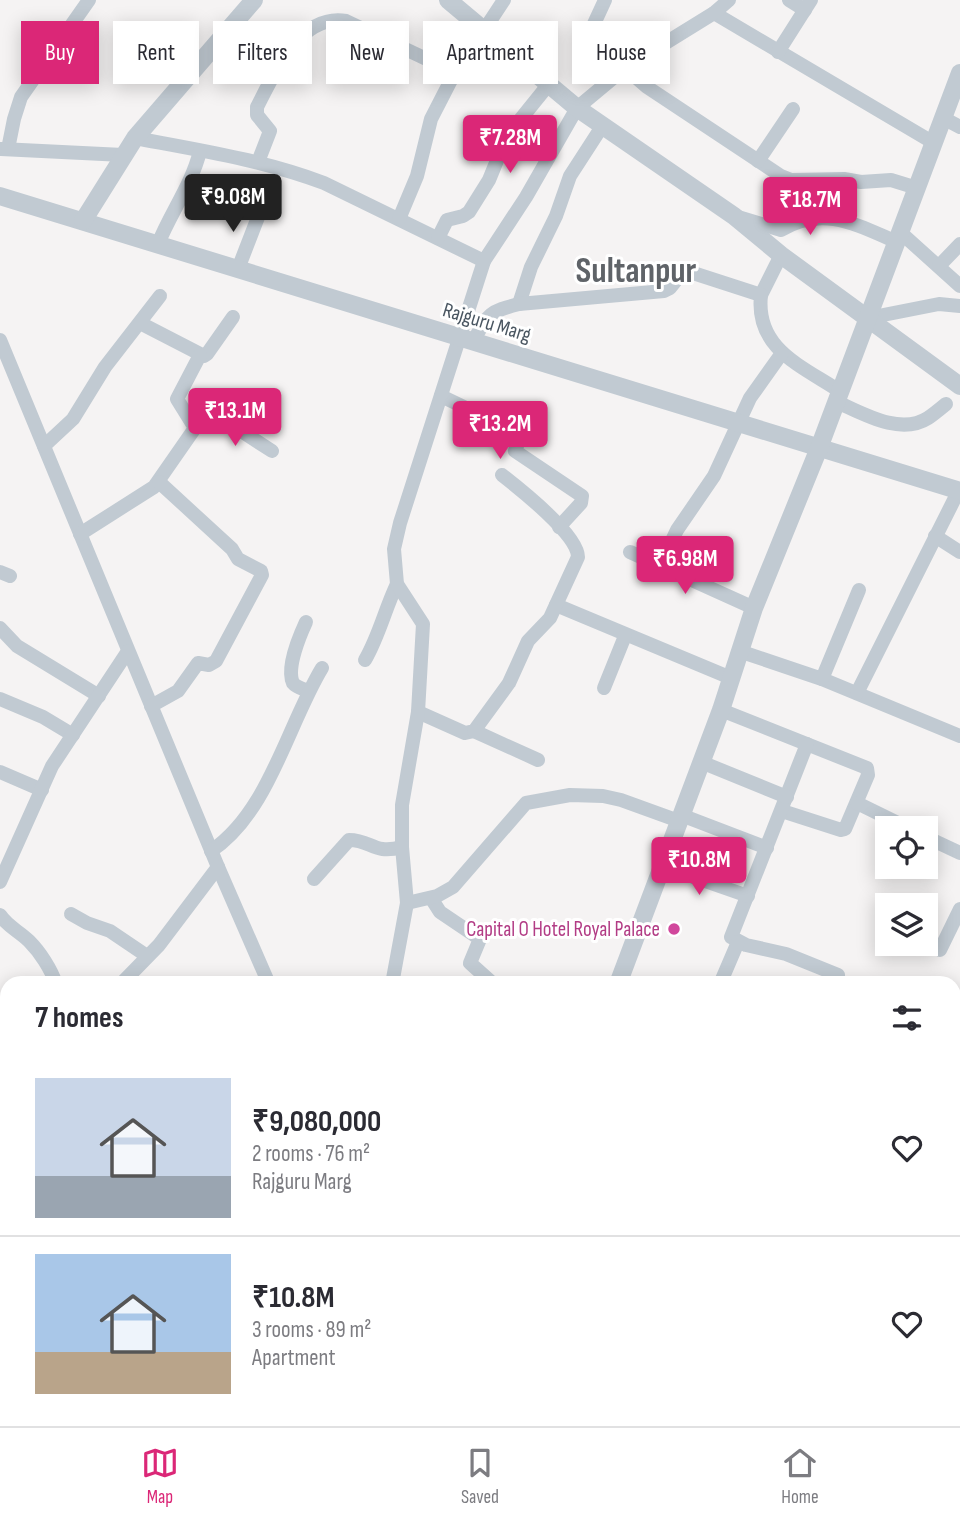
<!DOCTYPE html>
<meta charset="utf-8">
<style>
:root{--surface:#fff;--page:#f7f7f7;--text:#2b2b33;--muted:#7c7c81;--line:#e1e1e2;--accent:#db2777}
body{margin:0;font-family:"Sofia Sans Condensed",sans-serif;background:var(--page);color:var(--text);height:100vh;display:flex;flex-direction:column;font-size:26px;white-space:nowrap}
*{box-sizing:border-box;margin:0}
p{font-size:23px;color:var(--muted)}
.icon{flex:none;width:38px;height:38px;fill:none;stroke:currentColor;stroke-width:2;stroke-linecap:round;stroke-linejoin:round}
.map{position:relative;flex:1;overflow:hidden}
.sheet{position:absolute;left:0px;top:976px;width:961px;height:450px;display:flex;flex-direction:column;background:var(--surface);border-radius:21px 21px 0 0;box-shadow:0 4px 18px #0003}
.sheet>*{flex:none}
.banner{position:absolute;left:21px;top:21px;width:919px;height:63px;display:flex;gap:14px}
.fabs{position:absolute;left:875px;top:816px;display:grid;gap:14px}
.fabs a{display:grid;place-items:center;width:63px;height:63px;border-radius:0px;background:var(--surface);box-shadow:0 4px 18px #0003;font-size:35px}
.price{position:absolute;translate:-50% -60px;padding:0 16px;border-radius:7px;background:var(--accent);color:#fff;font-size:23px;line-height:46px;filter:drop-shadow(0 2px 4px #0008)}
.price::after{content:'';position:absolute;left:50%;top:42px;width:21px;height:16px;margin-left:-10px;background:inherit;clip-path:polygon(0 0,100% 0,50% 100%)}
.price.current{background:#222;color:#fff}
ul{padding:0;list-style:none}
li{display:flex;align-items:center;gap:21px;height:175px;padding:0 35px}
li+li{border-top:2px solid var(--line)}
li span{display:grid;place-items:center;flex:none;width:196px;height:140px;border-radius:0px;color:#555}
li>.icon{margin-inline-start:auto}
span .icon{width:84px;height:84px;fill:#fffc;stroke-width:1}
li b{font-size:30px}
h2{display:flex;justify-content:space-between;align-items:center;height:84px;padding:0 35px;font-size:30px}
.pill{padding:0 24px;border-radius:0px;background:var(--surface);box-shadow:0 4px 18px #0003;font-size:24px;line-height:63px}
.pill.current{background:var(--accent);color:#fff}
.menu{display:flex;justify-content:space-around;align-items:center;height:98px;border-top:2px solid var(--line);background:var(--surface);font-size:19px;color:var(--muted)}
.menu a{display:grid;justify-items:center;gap:4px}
.menu .current{color:var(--accent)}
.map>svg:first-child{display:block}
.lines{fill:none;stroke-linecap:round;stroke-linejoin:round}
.minor{stroke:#c1cad2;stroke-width:14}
.tertiary{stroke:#c1cad2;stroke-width:18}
.hotel-dot{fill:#d1479c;stroke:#fff;stroke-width:2.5}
.labels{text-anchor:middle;stroke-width:6;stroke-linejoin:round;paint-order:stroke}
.street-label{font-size:21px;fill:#4a5661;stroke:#fff}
.hotel-label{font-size:21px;fill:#b23c85;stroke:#fff;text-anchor:end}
.town-label{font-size:35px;font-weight:bold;fill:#5f6368;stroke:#fff}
</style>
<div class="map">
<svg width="960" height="1426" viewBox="0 0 960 1426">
<rect width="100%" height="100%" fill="#f5f3f3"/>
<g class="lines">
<g class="minor">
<path d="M605 0 593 26 625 68 647 87 781 176 791 180 844 179 861 182 891 180 917 188"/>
<path d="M789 0 805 10"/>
<path d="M714 13 934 143"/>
<path d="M778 52 811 0"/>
<path d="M943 118 960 127"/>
<path d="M135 138C199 150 263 160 324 183L484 261"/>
<path d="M1 149 123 155"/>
<path d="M8 149 14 119 21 97 89 0"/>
<path d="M758 161 793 109"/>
<path d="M258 162 270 131 257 115V107C274 74 300 13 346 21L456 73"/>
<path d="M738 217 781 230C823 205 857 225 897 242"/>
<path d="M399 219 417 176 431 119 450 82 504 0"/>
<path d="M900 232 960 286"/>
<path d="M438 238 447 220 463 216 469 212 489 180 507 136 549 84"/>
<path d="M158 244C171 212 192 184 200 151"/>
<path d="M939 266 960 244"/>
<path d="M238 269 260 212"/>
<path d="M761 295 781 255"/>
<path d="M519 304 531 267 556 216 570 176 603 125"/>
<path d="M868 318 939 304 960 306"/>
<path d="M140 323 204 356 207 354 233 317"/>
<path d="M0 340 218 867 269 984"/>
<path d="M473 342C488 314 488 312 519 304L664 291 670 288 682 273 690 272 761 295C755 349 802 366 841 392"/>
<path d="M441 396 518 433 520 438 515 451 582 496 581 503 559 527"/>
<path d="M837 402C862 413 900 436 928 418 934 414 940 409 946 404"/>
<path d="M194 424 205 412H212L272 451"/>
<path d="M44 446 73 419 105 367 160 296"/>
<path d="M80 534 154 487 195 428 177 399 200 355"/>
<path d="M935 536 960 552"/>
<path d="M630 552 754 608"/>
<path d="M660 566 677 530 714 476 750 398 782 353"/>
<path d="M0 572 10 576"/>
<path d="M556 605 731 678"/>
<path d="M306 622C300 635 286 668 293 683 296 687 303 689 308 691"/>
<path d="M0 628 17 646 99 696"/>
<path d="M739 651 822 679 960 736"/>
<path d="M365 660C379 636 385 609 397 584"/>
<path d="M822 679 859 590"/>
<path d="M604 688 625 636"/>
<path d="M857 693 959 490"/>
<path d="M0 699 43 717 73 735"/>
<path d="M151 706 178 691 198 663 209 665 216 661 262 575 261 571 238 559 232 549 159 482"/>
<path d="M721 710 867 768 868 775 845 829 841 830 782 811"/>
<path d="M418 712 465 733 474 731 509 683 528 641 550 618 578 557C578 535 520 489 502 475"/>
<path d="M474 731 538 760"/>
<path d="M807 744 731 937 746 945 786 954 838 975"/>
<path d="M701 762 787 797"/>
<path d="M0 772 42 790"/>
<path d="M857 803 908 828"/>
<path d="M681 815 767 848"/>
<path d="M926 837 960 853"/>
<path d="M211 851C269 812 287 726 322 668"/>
<path d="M662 866 748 896"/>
<path d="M314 879 349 840C372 840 373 855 402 847"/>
<path d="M0 882 52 766 128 651"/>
<path d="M431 898 440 912 480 939 470 963 490 981"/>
<path d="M407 903 437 896 453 887 526 803 570 795 603 796 621 800 679 821"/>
<path d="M71 914 87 923 110 931 147 956"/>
<path d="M0 915C8 927 19 931 29 941 40 952 51 969 56 984"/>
<path d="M940 950 960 909"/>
<path d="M121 984 159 945 218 867"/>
<path d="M392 984 407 903 402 847V805L418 712 423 624 397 584 394 549 400 523 484 261 526 197 577 108 625 68 714 13 729 0"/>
<path d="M720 984 738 942"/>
<path d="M0 1053 7 1044"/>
<path d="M954 1078 960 1084"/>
<path d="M0 1124 7 1113"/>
<path d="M0 1178 7 1180"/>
<path d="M0 1279 7 1280"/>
<path d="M954 1279 960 1267"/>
<path d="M954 1303 960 1305"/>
<path d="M0 1341 7 1331"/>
<path d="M954 1413 960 1417"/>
<path d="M437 1419 440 1426"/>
<path d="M825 1419 835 1426"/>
<path d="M171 1426 174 1419"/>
<path d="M578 1426 582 1419"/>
<path d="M740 1426 744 1419"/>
</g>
<g class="tertiary">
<path d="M448 0 577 108 734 216 781 255 960 386"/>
<path d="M0 196 960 491"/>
<path d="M83 221 135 138 254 0"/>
<path d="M618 984 721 710 754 608 819 448 960 73"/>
<path d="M449 1426 452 1419"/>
</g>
</g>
<circle class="hotel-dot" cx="674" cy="929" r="7"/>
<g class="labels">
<g class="street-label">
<text transform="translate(487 322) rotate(17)" y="7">Rajguru Marg</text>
</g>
<g class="hotel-label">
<text x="660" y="936">Capital O Hotel Royal Palace</text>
</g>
<g class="town-label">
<text x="636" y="282">Sultanpur</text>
</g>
</g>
</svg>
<div class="fabs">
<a><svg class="icon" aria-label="locate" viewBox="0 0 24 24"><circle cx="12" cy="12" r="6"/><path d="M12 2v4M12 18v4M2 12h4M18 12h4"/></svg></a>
<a><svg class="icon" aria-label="layers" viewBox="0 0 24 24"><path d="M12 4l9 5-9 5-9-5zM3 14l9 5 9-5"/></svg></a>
</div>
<b class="price" style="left:510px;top:175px">₹7.28M</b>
<b class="price current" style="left:233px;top:234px">₹9.08M</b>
<b class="price" style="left:810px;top:237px">₹18.7M</b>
<b class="price" style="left:235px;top:448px">₹13.1M</b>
<b class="price" style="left:500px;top:461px">₹13.2M</b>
<b class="price" style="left:685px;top:596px">₹6.98M</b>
<b class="price" style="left:699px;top:897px">₹10.8M</b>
<div class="banner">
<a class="pill current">Buy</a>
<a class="pill">Rent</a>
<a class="pill">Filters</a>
<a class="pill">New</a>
<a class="pill">Apartment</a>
<a class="pill">House</a>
</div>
<section class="sheet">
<h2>7 homes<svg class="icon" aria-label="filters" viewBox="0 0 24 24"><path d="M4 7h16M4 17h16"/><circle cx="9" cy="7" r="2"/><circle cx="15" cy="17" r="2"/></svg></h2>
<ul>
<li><span style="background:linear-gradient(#c9d6e8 70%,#9aa5b1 0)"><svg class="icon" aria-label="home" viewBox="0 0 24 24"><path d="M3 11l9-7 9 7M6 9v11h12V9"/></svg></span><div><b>₹9,080,000</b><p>2 rooms · 76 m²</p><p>Rajguru Marg</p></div><svg class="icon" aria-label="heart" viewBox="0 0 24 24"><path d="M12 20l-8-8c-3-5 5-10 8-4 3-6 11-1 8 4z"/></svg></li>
<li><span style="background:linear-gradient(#a9c7e8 70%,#b9a48a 0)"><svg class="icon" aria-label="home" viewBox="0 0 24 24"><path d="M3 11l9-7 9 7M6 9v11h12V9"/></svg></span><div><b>₹10.8M</b><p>3 rooms · 89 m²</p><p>Apartment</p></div><svg class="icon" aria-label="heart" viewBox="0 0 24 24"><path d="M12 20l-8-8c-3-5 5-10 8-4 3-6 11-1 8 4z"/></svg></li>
</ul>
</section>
</div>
<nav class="menu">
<a class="current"><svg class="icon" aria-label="map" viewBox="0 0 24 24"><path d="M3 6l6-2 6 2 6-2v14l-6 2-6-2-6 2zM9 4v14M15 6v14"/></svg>Map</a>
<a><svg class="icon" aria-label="saved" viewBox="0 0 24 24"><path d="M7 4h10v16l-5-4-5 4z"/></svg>Saved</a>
<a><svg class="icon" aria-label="home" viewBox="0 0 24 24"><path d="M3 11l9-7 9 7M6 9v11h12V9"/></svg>Home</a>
</nav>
